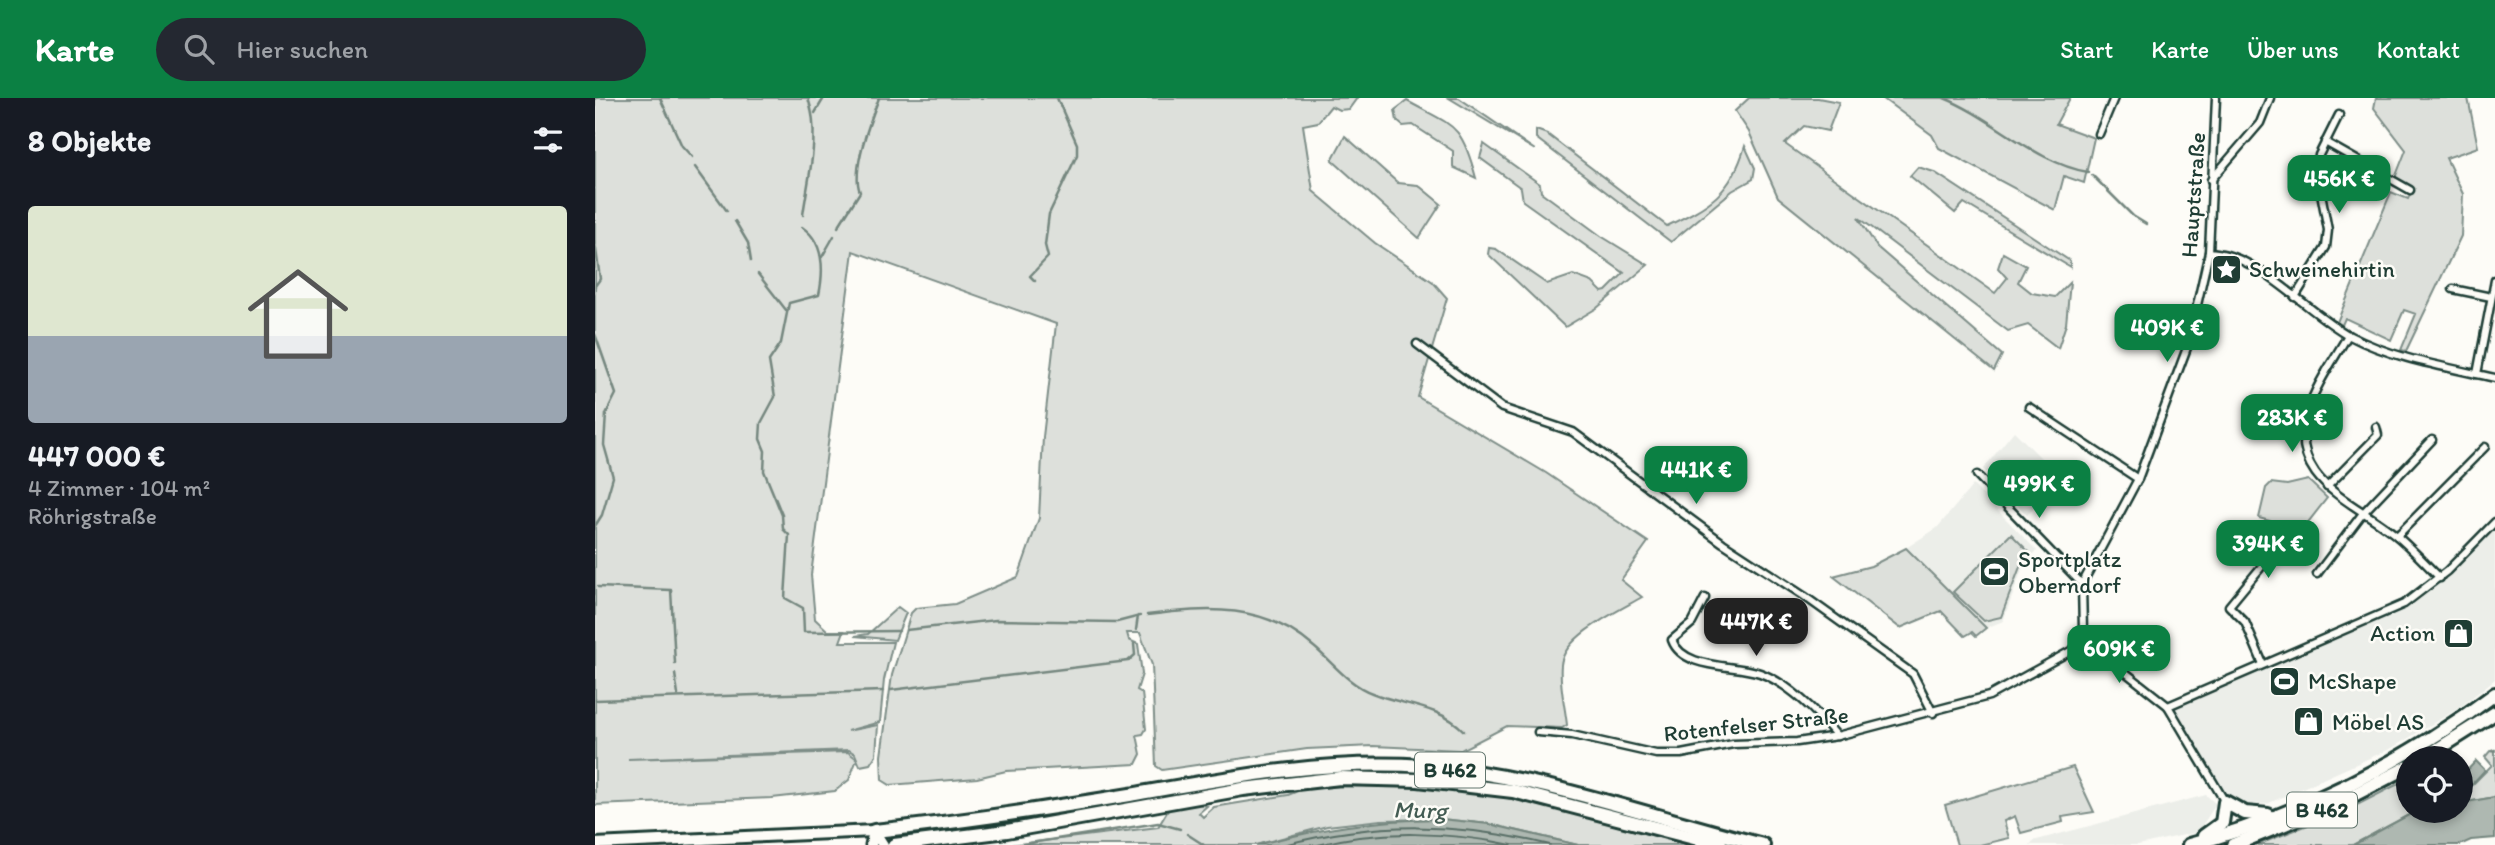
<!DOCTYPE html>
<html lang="de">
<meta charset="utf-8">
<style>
:root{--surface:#171b24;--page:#242831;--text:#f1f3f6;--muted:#9ea1a6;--accent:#0b8043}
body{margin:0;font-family:Itim,sans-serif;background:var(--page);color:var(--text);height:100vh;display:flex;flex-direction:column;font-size:26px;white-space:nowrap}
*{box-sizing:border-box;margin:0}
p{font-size:23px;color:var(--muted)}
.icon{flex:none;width:38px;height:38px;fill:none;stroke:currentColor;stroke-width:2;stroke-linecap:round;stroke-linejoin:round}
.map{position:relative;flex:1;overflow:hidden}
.details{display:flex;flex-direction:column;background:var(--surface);width:595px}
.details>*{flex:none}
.controls{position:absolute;left:1801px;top:648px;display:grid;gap:14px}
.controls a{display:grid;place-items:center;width:77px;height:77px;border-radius:50%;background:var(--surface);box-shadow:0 4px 10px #0003;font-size:35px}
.price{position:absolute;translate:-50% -60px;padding:0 16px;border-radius:14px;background:var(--accent);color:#fff;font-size:23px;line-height:46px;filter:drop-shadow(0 2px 4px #0008)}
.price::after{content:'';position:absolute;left:50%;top:42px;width:21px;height:16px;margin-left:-10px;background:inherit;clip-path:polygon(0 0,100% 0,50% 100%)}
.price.current{background:#222;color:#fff}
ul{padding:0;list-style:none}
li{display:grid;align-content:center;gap:14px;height:371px;padding:0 28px}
li span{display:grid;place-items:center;height:217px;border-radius:7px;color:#555}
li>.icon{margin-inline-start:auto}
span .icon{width:126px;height:126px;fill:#fffc;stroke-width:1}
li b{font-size:30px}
h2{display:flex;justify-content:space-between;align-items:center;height:84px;padding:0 28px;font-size:30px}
header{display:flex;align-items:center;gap:42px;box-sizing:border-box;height:98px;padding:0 35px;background:var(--accent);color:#fff}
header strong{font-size:33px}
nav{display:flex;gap:38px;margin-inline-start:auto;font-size:24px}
.search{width:490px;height:63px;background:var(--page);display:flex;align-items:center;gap:18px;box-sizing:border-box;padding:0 24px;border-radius:38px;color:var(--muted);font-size:26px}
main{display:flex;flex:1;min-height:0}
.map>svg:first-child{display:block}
.built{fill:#eceee9}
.green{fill:#dde0db;stroke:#7e8e88;stroke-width:2}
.water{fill:#aeb8b1;stroke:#75877f;stroke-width:2}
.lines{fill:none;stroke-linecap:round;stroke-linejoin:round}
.shore{stroke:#586e66;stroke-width:2}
.stream{stroke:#75877f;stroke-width:2.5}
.street-casing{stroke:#1f3d34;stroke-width:11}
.secondary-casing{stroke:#1f3d34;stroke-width:15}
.primary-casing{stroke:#1f3d34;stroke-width:16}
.highway-casing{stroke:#1f3d34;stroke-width:18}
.street{stroke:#fdfcf7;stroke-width:6}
.secondary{stroke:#fdfcf7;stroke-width:10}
.primary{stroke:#fdfcf7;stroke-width:10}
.highway{stroke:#fdfcf7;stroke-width:12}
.labels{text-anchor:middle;stroke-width:5;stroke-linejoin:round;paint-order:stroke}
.shield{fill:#fdfcf7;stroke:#62766e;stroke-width:2}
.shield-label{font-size:21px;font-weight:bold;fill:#1f3d34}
.street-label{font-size:23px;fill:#1f3d34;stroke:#fdfcf7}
.poi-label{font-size:23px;fill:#1f3d34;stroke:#fdfcf7;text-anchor:start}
.water-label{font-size:24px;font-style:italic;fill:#435c53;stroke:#fdfcf7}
</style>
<header>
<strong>Karte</strong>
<div class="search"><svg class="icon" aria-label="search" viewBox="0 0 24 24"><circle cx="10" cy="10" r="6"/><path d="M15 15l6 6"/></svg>Hier suchen</div>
<nav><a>Start</a><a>Karte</a><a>Über uns</a><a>Kontakt</a></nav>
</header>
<main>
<section class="details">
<h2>8 Objekte<svg class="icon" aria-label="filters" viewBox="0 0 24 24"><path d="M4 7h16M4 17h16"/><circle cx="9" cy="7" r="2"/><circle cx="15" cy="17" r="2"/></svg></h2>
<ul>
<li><span style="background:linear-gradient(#dfe7d0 60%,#9aa5b1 0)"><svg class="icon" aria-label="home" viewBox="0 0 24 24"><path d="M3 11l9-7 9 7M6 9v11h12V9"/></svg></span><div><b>447 000 €</b><p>4 Zimmer · 104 m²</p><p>Röhrigstraße</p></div></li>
</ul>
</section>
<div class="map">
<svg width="1900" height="747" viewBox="0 0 1900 747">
<rect width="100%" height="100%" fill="#fdfcf7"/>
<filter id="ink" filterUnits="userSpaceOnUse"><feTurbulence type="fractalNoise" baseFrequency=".0143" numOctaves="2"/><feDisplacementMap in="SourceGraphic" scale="14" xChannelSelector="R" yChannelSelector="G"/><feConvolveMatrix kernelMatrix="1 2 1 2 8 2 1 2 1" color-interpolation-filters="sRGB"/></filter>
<g filter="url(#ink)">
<g class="built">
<path d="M1419 333 1468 382 1432 417 1388 371Z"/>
<path d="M1378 387 1442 453 1430 464 1408 523 1391 530 1311 450 1342 430Z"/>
<path d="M1900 417V581L1864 610 1797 650 1672 706 1644 707 1617 682 1574 604 1809 500 1833 484Z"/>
<path d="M1611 697 1621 706 1603 734 1543 747H1435L1438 743Z"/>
</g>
<g class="green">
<path d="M0 0H762L754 11 744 12 736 8 723 24 708 27 718 93 780 145 838 184 852 200 823 299 951 375 1053 444 1026 482 1047 499C1025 512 968 538 966 567 964 586 970 608 972 627L967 630 912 628 866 652 778 648 712 651 567 672 561 668 557 567 545 535H532L534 542 543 546 547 576 542 592 547 595 551 631 548 636 542 637 546 656 541 666 411 673 382 680 295 687 287 682 286 658 297 577 316 515 321 510 360 506 423 479 444 420 448 339 461 226 258 153 216 477 220 521 233 533H249L245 544H298L289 582 285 624 252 633 283 627 281 657 275 666 265 668 260 656 254 652 33 661 253 654 262 661 254 682 240 693 177 700 0 707Z"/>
<path d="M854 0H864L940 52Z"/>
<path d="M1154 0H1223L1244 4 1233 33 1209 28 1190 46 1400 195 1412 180 1403 170 1408 155 1431 168 1423 184 1437 195 1460 199 1475 184 1471 226 1463 250 1433 227 1413 233 1263 119 1282 149 1407 257 1399 273 1183 99 1154 34 1140 13Z"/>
<path d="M1287 0H1475L1461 26 1499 40 1489 85 1469 78 1460 112 1344 50 1337 37Z"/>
<path d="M1781 0H1873L1883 49 1851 60 1868 96 1866 138 1811 253 1806 252 1821 216 1809 212 1796 242 1750 220 1747 227 1742 224 1796 94 1813 101 1818 90 1800 80 1811 52 1779 10Z"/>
<path d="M812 3C859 29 866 24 881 80L858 69V53L818 27 808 28 802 23 800 12Z"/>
<path d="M941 32 952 36 1072 128C1115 107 1136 96 1150 48L1160 70 1158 81 1137 93 1076 144 941 40Z"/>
<path d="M750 38 803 85 823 87 846 106 824 140 737 62Z"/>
<path d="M889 46 945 86 946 94 1006 138 1053 167 1002 210 970 229 893 156 894 150 901 151 952 186 978 177 997 184 1007 194 1011 193 1029 175 928 103 926 90 885 60Z"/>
<path d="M1323 69 1339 74 1475 163V169L1369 105 1360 115 1315 78Z"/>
<path d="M1713 382 1732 400 1707 432 1664 420 1671 390 1676 385 1692 387Z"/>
<path d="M1416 436 1434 454 1428 461 1406 519 1389 523 1358 494Z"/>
<path d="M1311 450 1391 530 1381 538 1377 534 1370 538 1346 513 1305 530 1238 478 1276 468Z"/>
<path d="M303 509 311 515 300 542 260 538 273 536Z"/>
<path d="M1895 653 1900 654V699L1866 705V698L1897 667 1890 659Z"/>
<path d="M1478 669 1499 714 1467 719 1468 724 1426 735 1420 718 1409 723 1414 740 1385 747H1362L1350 707Z"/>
<path d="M1813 681V712H1823L1758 747H1662L1754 711Z"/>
<path d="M752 688C794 688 838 688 880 694 952 706 1022 728 1092 747H983L894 726 846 721 786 722 732 728 661 747H415L563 729 575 709 602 705 612 708 604 715 608 719 619 709 693 697 710 690Z"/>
</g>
<g class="water">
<path d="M1881 663 1890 672 1866 698V679Z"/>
<path d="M1900 699V740L1876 742 1865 747H1758L1823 712H1866V705Z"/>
<path d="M846 721 894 726 983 747H661C727 730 777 722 846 721Z"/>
</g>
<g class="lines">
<g class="shore">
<path d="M689 747C779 723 864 724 955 747"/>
<path d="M723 747C785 731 855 734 917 747"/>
</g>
<g class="stream">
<path d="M65 0 87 48 97 59"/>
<path d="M1349 0C1397 19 1442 66 1493 74"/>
<path d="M220 15 229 0"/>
<path d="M100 69 132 113"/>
<path d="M1497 77 1538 118 1551 126"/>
<path d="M208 117C213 80 226 36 213 0"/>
<path d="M140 123 153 145 156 163"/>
<path d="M207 129C229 144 229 173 224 197L194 205 186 245 174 263 180 299 166 325 165 341 170 353 169 373 187 417 188 431 194 437 190 500 208 510 209 534 304 533"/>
<path d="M243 129 265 94C256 72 275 23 284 0"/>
<path d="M0 144 5 181 0 188"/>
<path d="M227 159 239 138"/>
<path d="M163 176 191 212"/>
<path d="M440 183 435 178 453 159 450 147 454 116 482 57V46L462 0"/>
<path d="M0 236 21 296 11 316 9 347 18 379 7 417 0 428"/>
<path d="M3 489 76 492 80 565"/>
<path d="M552 517C614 509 669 505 719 549 737 564 754 587 777 595 809 608 844 607 869 633"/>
<path d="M311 532 401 522 522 524 545 518"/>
<path d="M541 532 543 518"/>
<path d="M80 576 83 597"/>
<path d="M296 592 533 563 540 557 539 546"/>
<path d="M0 602 288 593"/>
<path d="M1897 653 1900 652"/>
<path d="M592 736 609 747"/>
<path d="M423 747 563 725 585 731"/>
</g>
<defs>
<g id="street">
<path d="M1621 0 1614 154 1593 247 1543 381 1487 486 1488 533 1492 544 1573 608 1630 704"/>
<path d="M1504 36 1519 0"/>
<path d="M1730 44 1815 92"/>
<path d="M1616 82 1665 25 1675 0"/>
<path d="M1614 154C1664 156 1711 214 1755 238 1799 261 1852 269 1900 280"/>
<path d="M1858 191 1896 199"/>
<path d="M1700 199 1731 149 1733 132 1722 74 1724 57 1744 17"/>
<path d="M1753 237C1740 260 1721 286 1713 312 1690 384 1759 402 1803 439 1817 451 1831 466 1845 480"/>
<path d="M822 246 907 310 978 334 1128 445 1209 498 1318 576 1338 615"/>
<path d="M1882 276 1900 182"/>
<path d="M1434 309 1543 381"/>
<path d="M1382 377 1487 486"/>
<path d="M1732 389 1783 337 1781 329"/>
<path d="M1802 438 1890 349"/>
<path d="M1722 476 1768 415 1837 342"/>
<path d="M1110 500 1097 525 1077 542C1088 572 1139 566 1165 575 1195 586 1222 614 1242 638"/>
<path d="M1668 566 1650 524 1634 508 1691 439"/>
<path d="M1573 608 1809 506 1852 473 1900 424"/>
<path d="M943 634 977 637 1061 656H1086L1138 646 1202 644 1242 638 1394 598 1492 544"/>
</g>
<g id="secondary">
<path d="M279 733 288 747"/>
<path d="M276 747 279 733"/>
</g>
<path id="primary" d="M0 746 279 733"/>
<g id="highway">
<path d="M1829 660 1900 615"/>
<path d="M279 733C364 724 450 711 535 697 632 680 730 661 829 668 945 677 1056 719 1168 747"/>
<path d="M1609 738 1627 725 1630 704 1650 715 1673 717"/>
<path d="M299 747 412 733 648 691 745 680 823 682 918 693 1126 747"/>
<path d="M1594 747C1703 718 1810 664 1900 596"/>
<path d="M1638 747 1749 702 1813 669"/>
</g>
</defs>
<use href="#street" class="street-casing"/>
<use href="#secondary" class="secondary-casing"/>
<use href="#primary" class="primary-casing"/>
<use href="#highway" class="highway-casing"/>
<use href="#street" class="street"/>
<use href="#secondary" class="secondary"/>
<use href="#primary" class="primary"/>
<use href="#highway" class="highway"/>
</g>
</g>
<defs>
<symbol id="sight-square" viewBox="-11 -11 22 22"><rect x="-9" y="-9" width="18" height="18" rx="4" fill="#1f3d34" stroke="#fdfcf7"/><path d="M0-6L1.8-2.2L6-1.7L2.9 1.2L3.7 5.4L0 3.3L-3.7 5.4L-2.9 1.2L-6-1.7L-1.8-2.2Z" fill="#fff"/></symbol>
<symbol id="stadium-square" viewBox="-11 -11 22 22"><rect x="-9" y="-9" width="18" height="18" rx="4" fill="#1f3d34" stroke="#fdfcf7"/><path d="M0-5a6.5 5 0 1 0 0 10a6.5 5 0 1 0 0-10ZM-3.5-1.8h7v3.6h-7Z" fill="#fff"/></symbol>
<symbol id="shop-square" viewBox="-11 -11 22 22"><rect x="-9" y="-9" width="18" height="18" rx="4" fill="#1f3d34" stroke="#fdfcf7"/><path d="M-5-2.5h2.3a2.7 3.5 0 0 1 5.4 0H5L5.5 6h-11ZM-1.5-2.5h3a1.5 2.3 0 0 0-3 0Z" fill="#fff"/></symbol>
</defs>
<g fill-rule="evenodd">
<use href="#sight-square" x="1614" y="154" width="35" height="35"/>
<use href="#stadium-square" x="1382" y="456" width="35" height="35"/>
<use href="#shop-square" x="1846" y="518" width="35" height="35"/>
<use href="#stadium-square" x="1672" y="566" width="35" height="35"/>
<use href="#shop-square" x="1696" y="606" width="35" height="35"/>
</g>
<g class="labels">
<g class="shield">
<rect x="820" y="654.5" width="70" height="35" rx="5"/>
<rect x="1692" y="694.5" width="70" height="35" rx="5"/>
</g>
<g class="shield-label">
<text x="855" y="679">B 462</text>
<text x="1727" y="719">B 462</text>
</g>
<g class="street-label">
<text transform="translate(1598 97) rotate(-86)" y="8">Hauptstraße</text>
<text transform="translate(1161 626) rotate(-6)" y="8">Rotenfelser Straße</text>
</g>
<g class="poi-label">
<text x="1654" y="179">Schweinehirtin</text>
<text x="1423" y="469">Sportplatz<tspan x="1423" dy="26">Oberndorf</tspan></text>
<text x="1840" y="543" text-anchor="end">Action</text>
<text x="1713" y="591">McShape</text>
<text x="1737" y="632">Möbel AS</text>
</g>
<g class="water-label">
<text transform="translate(825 712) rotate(1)" y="8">Murg</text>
</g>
</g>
</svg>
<div class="controls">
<a><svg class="icon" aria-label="locate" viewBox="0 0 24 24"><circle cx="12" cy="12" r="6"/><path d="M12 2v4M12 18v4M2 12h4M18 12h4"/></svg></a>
</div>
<b class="price" style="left:1744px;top:117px">456K €</b>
<b class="price" style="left:1572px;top:266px">409K €</b>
<b class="price" style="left:1697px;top:356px">283K €</b>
<b class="price" style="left:1101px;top:408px">441K €</b>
<b class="price" style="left:1444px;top:422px">499K €</b>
<b class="price" style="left:1673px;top:482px">394K €</b>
<b class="price current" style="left:1161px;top:560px">447K €</b>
<b class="price" style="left:1524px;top:587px">609K €</b>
</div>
</main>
